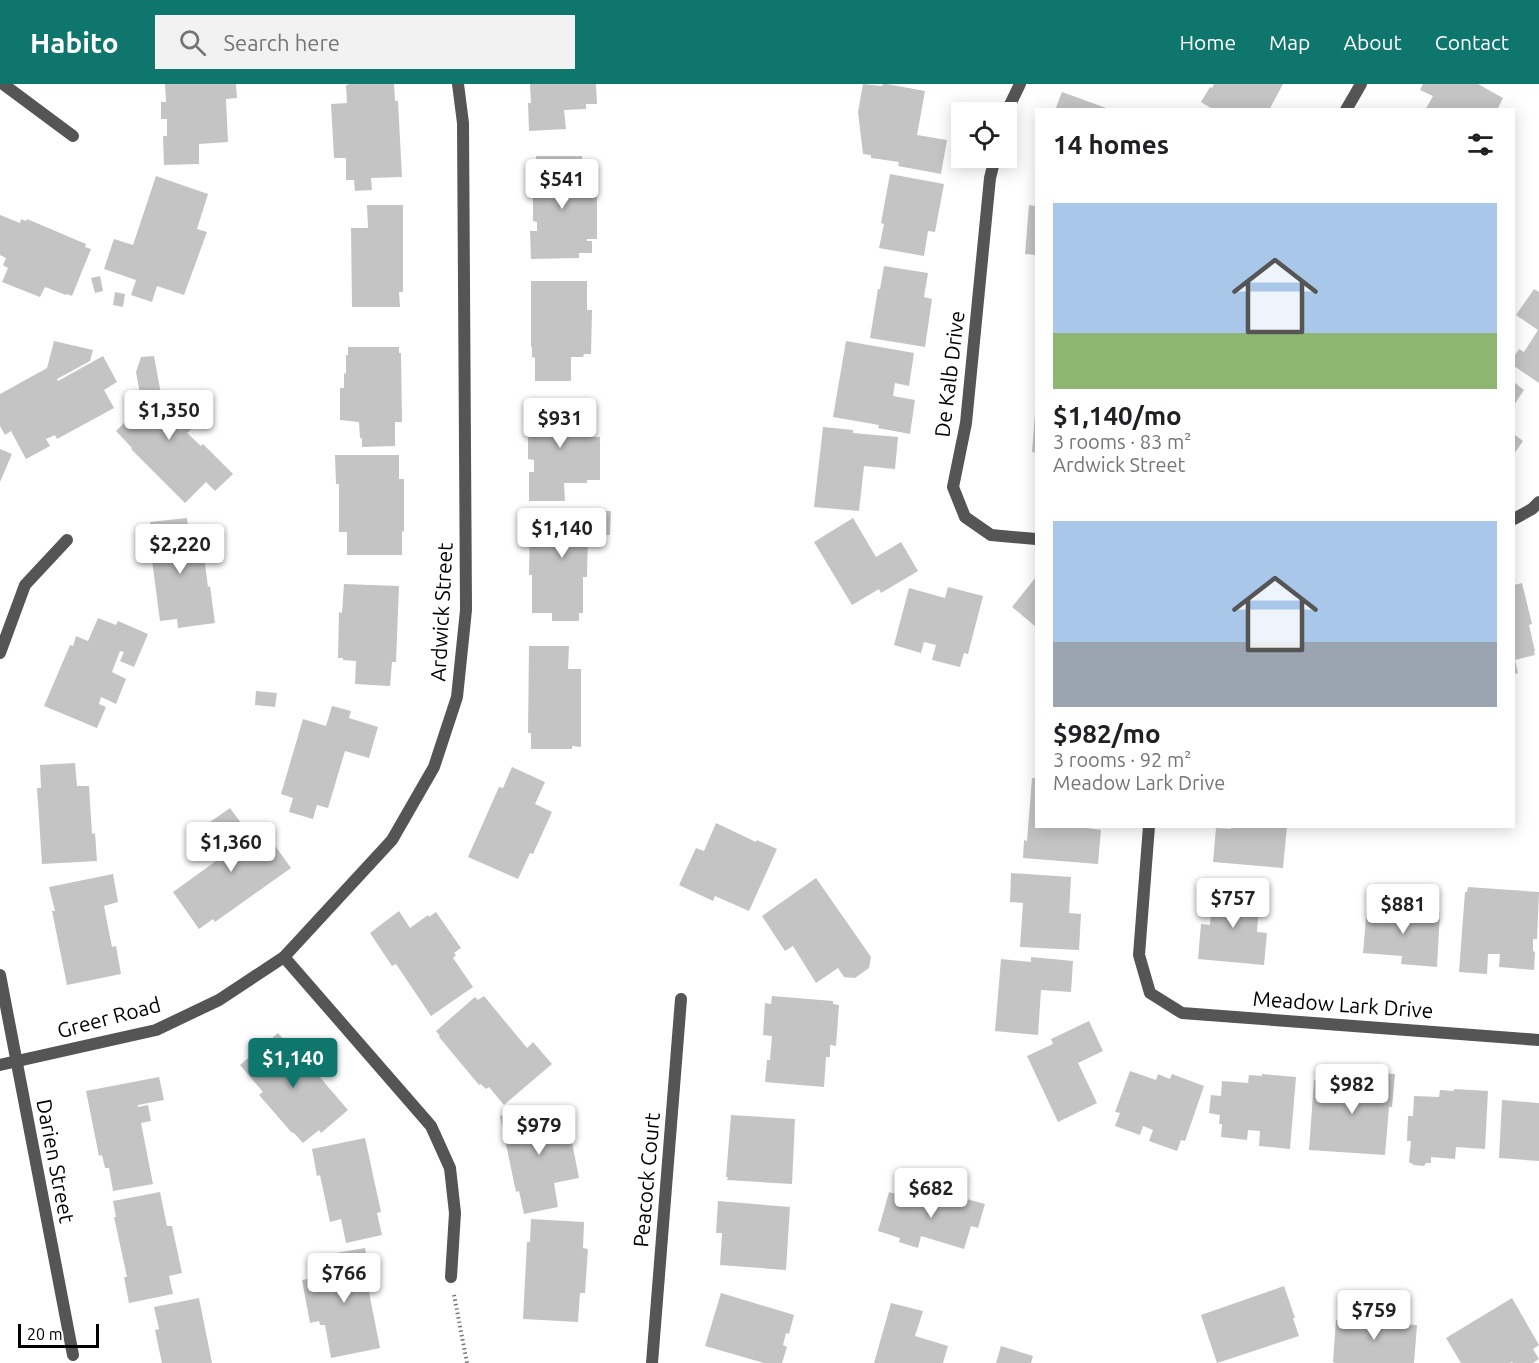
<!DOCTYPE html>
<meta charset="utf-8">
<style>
:root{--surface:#fff;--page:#f2f2f2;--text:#202124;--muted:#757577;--accent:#0f766e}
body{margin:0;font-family:Ubuntu,sans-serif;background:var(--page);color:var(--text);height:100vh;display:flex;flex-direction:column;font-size:22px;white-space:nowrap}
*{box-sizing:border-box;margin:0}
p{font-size:20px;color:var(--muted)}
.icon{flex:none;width:33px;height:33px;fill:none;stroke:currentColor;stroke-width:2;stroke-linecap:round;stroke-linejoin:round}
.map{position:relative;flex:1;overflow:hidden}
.drawer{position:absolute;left:1035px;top:24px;width:480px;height:720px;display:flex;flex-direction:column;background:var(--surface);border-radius:0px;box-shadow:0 3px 15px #0003}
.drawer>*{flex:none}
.buttons{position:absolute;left:951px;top:18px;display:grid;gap:12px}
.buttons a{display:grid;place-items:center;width:66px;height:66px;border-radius:0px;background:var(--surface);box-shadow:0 3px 15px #0003;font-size:30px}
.scale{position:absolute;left:18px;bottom:15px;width:81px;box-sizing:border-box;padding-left:6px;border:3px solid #000;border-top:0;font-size:16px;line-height:21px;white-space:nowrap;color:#000;-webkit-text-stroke:4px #fff;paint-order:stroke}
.price{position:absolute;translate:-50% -51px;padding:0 14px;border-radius:6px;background:#fff;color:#222;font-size:20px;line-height:39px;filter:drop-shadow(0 2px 3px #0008)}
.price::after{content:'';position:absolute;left:50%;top:36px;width:18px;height:14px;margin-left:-9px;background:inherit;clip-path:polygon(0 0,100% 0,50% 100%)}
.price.active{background:var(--accent);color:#fff}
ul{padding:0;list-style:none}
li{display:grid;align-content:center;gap:12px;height:318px;padding:0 18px}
li span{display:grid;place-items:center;height:186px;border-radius:0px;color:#555}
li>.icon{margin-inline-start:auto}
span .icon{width:108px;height:108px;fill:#fffc;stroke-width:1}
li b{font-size:26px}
h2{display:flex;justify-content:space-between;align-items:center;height:72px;padding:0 18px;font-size:26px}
header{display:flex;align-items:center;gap:36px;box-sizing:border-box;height:84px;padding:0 30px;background:var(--accent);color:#fff}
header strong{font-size:28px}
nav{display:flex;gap:33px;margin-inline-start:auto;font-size:21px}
.search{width:420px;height:54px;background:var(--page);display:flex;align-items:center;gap:15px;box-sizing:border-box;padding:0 21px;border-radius:0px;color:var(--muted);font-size:22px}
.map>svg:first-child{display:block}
.building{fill:#c4c4c4}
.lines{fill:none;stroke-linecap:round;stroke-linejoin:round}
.path{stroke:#777;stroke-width:4;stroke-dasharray:1.5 3;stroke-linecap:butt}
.minor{stroke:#555;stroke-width:12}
.labels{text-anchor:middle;stroke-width:6;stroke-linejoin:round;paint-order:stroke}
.street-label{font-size:21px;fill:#000;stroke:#fff}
</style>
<header>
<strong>Habito</strong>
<div class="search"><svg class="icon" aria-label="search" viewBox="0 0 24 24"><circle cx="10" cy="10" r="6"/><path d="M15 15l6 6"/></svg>Search here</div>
<nav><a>Home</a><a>Map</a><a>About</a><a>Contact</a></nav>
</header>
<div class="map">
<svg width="1539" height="1279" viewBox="0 0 1539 1279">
<rect width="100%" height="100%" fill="#fff"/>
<g class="building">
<path d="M165 0H236L237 14 226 15 228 58 199 60V80L164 81 163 52H167V35H161V18H166Z"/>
<path d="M350 0H394L395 17H398L402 93 371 94 372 106 355 107 354 96H346V74H334L331 20 347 19 346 1Z"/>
<path d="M530 0H596L597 20H586V25L564 26 566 45 529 47 528 19H531Z"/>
<path d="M863 0 882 2 883 0H887L925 7 917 51 947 56 941 90 898 82 899 78 871 74V71L863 70 858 28Z"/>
<path d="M1214 0H1283L1269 26H1214L1201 18 1210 3 1212 4Z"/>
<path d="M1423 0H1478L1503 14 1497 26H1425L1433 12 1420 6Z"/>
<path d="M1062 8 1109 25V26H1055Z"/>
<path d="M536 72H582L583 107H587V111H597V155H587V157H592V169H579V174L531 175 530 147H537V138L533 137V89H537Z"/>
<path d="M890 90 944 100 935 148 928 147 924 172 879 164 884 140 881 139Z"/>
<path d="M156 92 208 110 197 145 207 148 184 211 157 202 152 218 131 211 136 196 104 185 114 155 133 161Z"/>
<path d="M367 121H403V208H399L400 223H352L351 144H368Z"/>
<path d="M1029 121 1036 122V171L1025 170Z"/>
<path d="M0 131 20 139 21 135 26 137 27 135 86 160 85 163 91 165 72 212 67 210 66 211 45 203 40 213 2 198 8 184 3 181 6 174 0 171Z"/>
<path d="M884 182 928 189 924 213 932 215 925 263 870 254 878 205H880Z"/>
<path d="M100 192 103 207 95 209 91 194Z"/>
<path d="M531 197H587V226H592L591 270H584L583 273H571V297H535V274L532 273V263H531Z"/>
<path d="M1534 205 1539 208V299L1514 282V273L1519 265 1524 268 1538 246 1516 231Z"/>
<path d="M115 208 125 210 123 223 113 221Z"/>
<path d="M54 257 93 266 90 277 57 295 58 297 103 272 117 298 104 306 114 324 57 355 55 351 46 355 50 362 26 375 11 347 5 351 0 342V310L47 284Z"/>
<path d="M846 257 914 269 909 302 895 299 893 312 915 316 910 350 878 344 879 341 833 333Z"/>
<path d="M348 263H399V269H401L402 338H395V362L362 363V354H360L359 338 340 336V304H344V289L346 290V271H348Z"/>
<path d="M154 272 165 332 174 322 194 342 187 349 201 362 203 360 233 390 215 407 206 398 185 419 131 365 132 364 116 347 142 321 136 288 141 273Z"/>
<path d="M1514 298 1524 306 1514 321Z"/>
<path d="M534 314H582V351H586V353H600V396H587V399H564L565 417H529V388H534V376L528 375V348H534Z"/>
<path d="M1035 329H1036V369L1032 368Z"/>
<path d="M823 343 853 346V349L898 353 895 385 864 382 859 427 814 423Z"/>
<path d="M1514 350 1523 357 1514 370Z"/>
<path d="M0 365 12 370 0 398Z"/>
<path d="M335 371H399V395H404V448L402 447V471H347V448H339V400H336Z"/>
<path d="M530 425 611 427 610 451H588L587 493H583V529H579V537H552V529H532V491H529Z"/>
<path d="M187 434 190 458 202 456 208 503 210 502 215 539 178 544 177 535 160 537 150 461H153L150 438Z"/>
<path d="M853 434 876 473 901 458 918 487 881 509 879 505 852 521 814 458Z"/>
<path d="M1036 493V543L1012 523Z"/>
<path d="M1522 499 1532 540 1529 541 1535 567H1534L1535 571 1515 576 1518 589 1514 590V501Z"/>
<path d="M344 500 399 502 396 578H392L390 602 355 600 356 577 343 576V574H338L339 528 342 529Z"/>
<path d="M948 503 983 512 968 570 964 569 960 583 932 576 936 561 924 558 921 569 894 561 909 504 945 514Z"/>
<path d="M98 534 116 541 118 537 148 550 134 583 120 577 124 568 120 567 112 588 126 595 116 620 101 613 99 620 106 623 97 644 44 622 70 561 73 562 76 552 88 557Z"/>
<path d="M529 562H569L568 585H581V663L572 662V665H531V649H528Z"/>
<path d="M256 607 277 609 275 623 255 621Z"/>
<path d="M332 622 351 627 349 634 378 643 369 674 345 667 328 724 317 721 313 735 289 728 293 714 281 710 303 635 326 642Z"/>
<path d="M75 679 77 702H89L92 750 95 749 97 777 42 780 37 704H41L40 681Z"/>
<path d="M512 683 545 698 535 720 552 728 533 770 530 769 518 795 468 773 499 703 503 704Z"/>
<path d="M1032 694H1036V742H1086V744L1101 746 1098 780 1023 774 1024 756 1027 757Z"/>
<path d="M230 724 249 750 254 746 267 763 273 759 291 784 215 838 213 835 199 845 173 808 230 767 210 738Z"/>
<path d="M716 739 756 758 757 756 777 765 749 827 715 812 713 817 679 801 696 764 704 767Z"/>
<path d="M1232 742H1287L1283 784 1213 778 1216 744 1231 745Z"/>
<path d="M1011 789 1071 793 1069 829 1081 830 1079 866 1020 863 1023 819 1010 818Z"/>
<path d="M113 790 118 818 104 822 112 863 116 862 121 890 67 901 52 827H55L49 803Z"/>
<path d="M816 794 871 873 869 884 855 894 844 893 838 884 816 899 793 862 785 867 762 832Z"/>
<path d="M1213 803 1260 807 1257 848 1267 849 1264 881 1198 875 1201 840 1210 841Z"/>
<path d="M1468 803 1539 808 1537 855H1533V867L1535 868 1534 886 1499 883 1500 870H1488L1487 890 1459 888 1465 808H1467Z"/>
<path d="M1367 823 1440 828 1437 883 1401 880 1402 872 1363 869Z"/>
<path d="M399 827 410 844 428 831 429 833 436 828 461 864 454 869 456 871 453 874 473 903 431 932 396 880 392 882 370 849Z"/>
<path d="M1031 873 1073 877 1071 908 1041 906 1038 951 995 947 1001 875 1031 878Z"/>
<path d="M484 912 527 964 533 958 552 980 504 1021 489 1003 486 1005 481 1000 479 1001 439 953 440 952 436 947 475 913 478 916Z"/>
<path d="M772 912 833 917V920L839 921 836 962 830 961V973H826L824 1003 765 998 767 976H770L772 952 763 951 765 919 771 920Z"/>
<path d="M1089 937 1103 967 1078 979 1097 1019 1058 1038 1027 972 1053 960 1051 955Z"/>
<path d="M278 949 303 978 305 976 348 1026 321 1049 319 1046 303 1059 293 1048 292 1049 259 1011 263 1008 240 981Z"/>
<path d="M1130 987 1156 996 1158 990 1170 995 1172 990 1204 1002 1185 1057 1181 1056 1177 1067 1149 1057 1153 1046 1143 1042 1140 1051 1115 1042 1120 1029 1115 1028Z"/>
<path d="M1361 988 1395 990 1392 1023H1389L1385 1071 1309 1066 1314 996 1360 1000Z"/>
<path d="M1262 990 1296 993 1290 1065 1259 1062 1260 1047 1248 1046 1247 1056 1221 1053 1222 1040H1219L1220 1031 1209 1029 1211 1011 1221 1012 1222 997 1248 999 1249 991 1262 992Z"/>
<path d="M159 993 164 1016 138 1021V1023L148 1021 151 1037 141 1039 153 1100 113 1107 109 1084H105L102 1071 99 1072 86 1007Z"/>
<path d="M1454 1005 1488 1007 1485 1065 1456 1063 1455 1075 1431 1073V1079H1426L1424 1082 1414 1081 1409 1078 1411 1057H1407L1408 1032H1413L1414 1012 1439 1013 1440 1006 1454 1007Z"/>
<path d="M1502 1016 1539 1019V1077L1499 1074Z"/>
<path d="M558 1021 562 1045 569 1043 579 1094 554 1099 558 1123 524 1130 519 1107 516 1108 500 1032Z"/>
<path d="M731 1031 795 1035 792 1100 727 1096 728 1093H726Z"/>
<path d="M365 1054 381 1128 377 1129 382 1151 346 1159 341 1135 330 1138 320 1091 317 1092 312 1065Z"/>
<path d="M934 1106 985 1120 978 1144 971 1142 964 1165 921 1152 918 1164 899 1158 900 1154 878 1147 889 1108 930 1120Z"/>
<path d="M160 1108 167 1142H172L182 1189 169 1192 173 1210 129 1219 124 1193H127L114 1133H116L113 1117Z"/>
<path d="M718 1117 790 1123 786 1186 720 1181 722 1149H716Z"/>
<path d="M531 1135 584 1138 583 1164 588 1165 585 1209H580L578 1238 523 1235 527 1158H530Z"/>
<path d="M365 1164 372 1203H368L380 1264 331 1274 325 1241H320L319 1237 310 1239 302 1196 312 1194 311 1192 333 1189 330 1170Z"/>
<path d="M1284 1202 1295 1234H1293L1299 1252 1217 1279 1201 1231Z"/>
<path d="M721 1209 794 1231 789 1250 786 1249 783 1261 787 1263 782 1279H764L705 1262Z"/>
<path d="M199 1214 212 1279H162L155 1246 159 1245 154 1223Z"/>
<path d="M1512 1214 1539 1261 1533 1265 1539 1275 1533 1279H1513L1512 1278 1510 1279H1461L1446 1254Z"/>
<path d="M891 1219 923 1227 915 1252 948 1262 943 1279H874Z"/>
<path d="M1363 1232 1397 1234V1240L1417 1241 1414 1279H1335L1333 1278 1336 1236 1363 1238Z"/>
<path d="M1001 1262 1033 1272 1031 1279H996Z"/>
</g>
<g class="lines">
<path class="path" d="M454 1211 467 1279"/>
<g class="minor">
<path d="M3 0 73 52"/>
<path d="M1346 26 1361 0"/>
<path d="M1006 29 1020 0"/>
<path d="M995 74 990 94 966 339 953 403 965 433 991 451 1036 455"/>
<path d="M1514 435 1532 425 1539 418"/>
<path d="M0 569 25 501 67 456"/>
<path d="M1149 742 1139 871 1150 909 1182 929 1539 956"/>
<path d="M0 891 73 1271"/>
<path d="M0 981 156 946 219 916 284 873"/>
<path d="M451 1193 455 1129 450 1084 431 1042 284 873 392 756 434 683 457 613 466 526 463 39 458 0"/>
<path d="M652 1279 681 915"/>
</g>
</g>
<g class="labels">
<g class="street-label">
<text transform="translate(950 290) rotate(-83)" y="7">De Kalb Drive</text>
<text transform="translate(442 528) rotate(-87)" y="7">Ardwick Street</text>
<text transform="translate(1343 921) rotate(4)" y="7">Meadow Lark Drive</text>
<text transform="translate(109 934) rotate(-15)" y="7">Greer Road</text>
<text transform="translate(55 1077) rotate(79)" y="7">Darien Street</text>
<text transform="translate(647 1096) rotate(-85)" y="7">Peacock Court</text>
</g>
</g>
</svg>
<div class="buttons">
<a><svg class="icon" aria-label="locate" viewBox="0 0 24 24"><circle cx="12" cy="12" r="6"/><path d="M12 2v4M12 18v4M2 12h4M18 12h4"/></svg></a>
</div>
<div class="scale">20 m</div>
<b class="price" style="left:562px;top:126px">$541</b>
<b class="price" style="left:169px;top:357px">$1,350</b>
<b class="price" style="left:560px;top:365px">$931</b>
<b class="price" style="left:562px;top:475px">$1,140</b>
<b class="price" style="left:180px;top:491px">$2,220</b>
<b class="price" style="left:231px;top:789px">$1,360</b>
<b class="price" style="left:1233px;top:845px">$757</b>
<b class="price" style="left:1403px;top:851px">$881</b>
<b class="price active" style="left:293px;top:1005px">$1,140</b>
<b class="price" style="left:1352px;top:1031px">$982</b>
<b class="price" style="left:539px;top:1072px">$979</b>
<b class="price" style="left:931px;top:1135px">$682</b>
<b class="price" style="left:344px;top:1220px">$766</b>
<b class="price" style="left:1374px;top:1257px">$759</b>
<section class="drawer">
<h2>14 homes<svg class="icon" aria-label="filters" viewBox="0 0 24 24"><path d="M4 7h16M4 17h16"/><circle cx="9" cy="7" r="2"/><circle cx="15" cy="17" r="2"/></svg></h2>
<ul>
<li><span style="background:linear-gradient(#a9c7e8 70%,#8fb573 0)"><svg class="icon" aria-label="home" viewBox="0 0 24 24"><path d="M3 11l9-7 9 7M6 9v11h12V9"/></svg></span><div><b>$1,140/mo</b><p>3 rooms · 83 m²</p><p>Ardwick Street</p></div></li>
<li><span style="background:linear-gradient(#a9c7e8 65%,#9aa5b1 0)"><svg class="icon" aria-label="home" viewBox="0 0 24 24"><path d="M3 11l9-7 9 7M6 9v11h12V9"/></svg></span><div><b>$982/mo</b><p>3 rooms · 92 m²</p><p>Meadow Lark Drive</p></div></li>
</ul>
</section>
</div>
